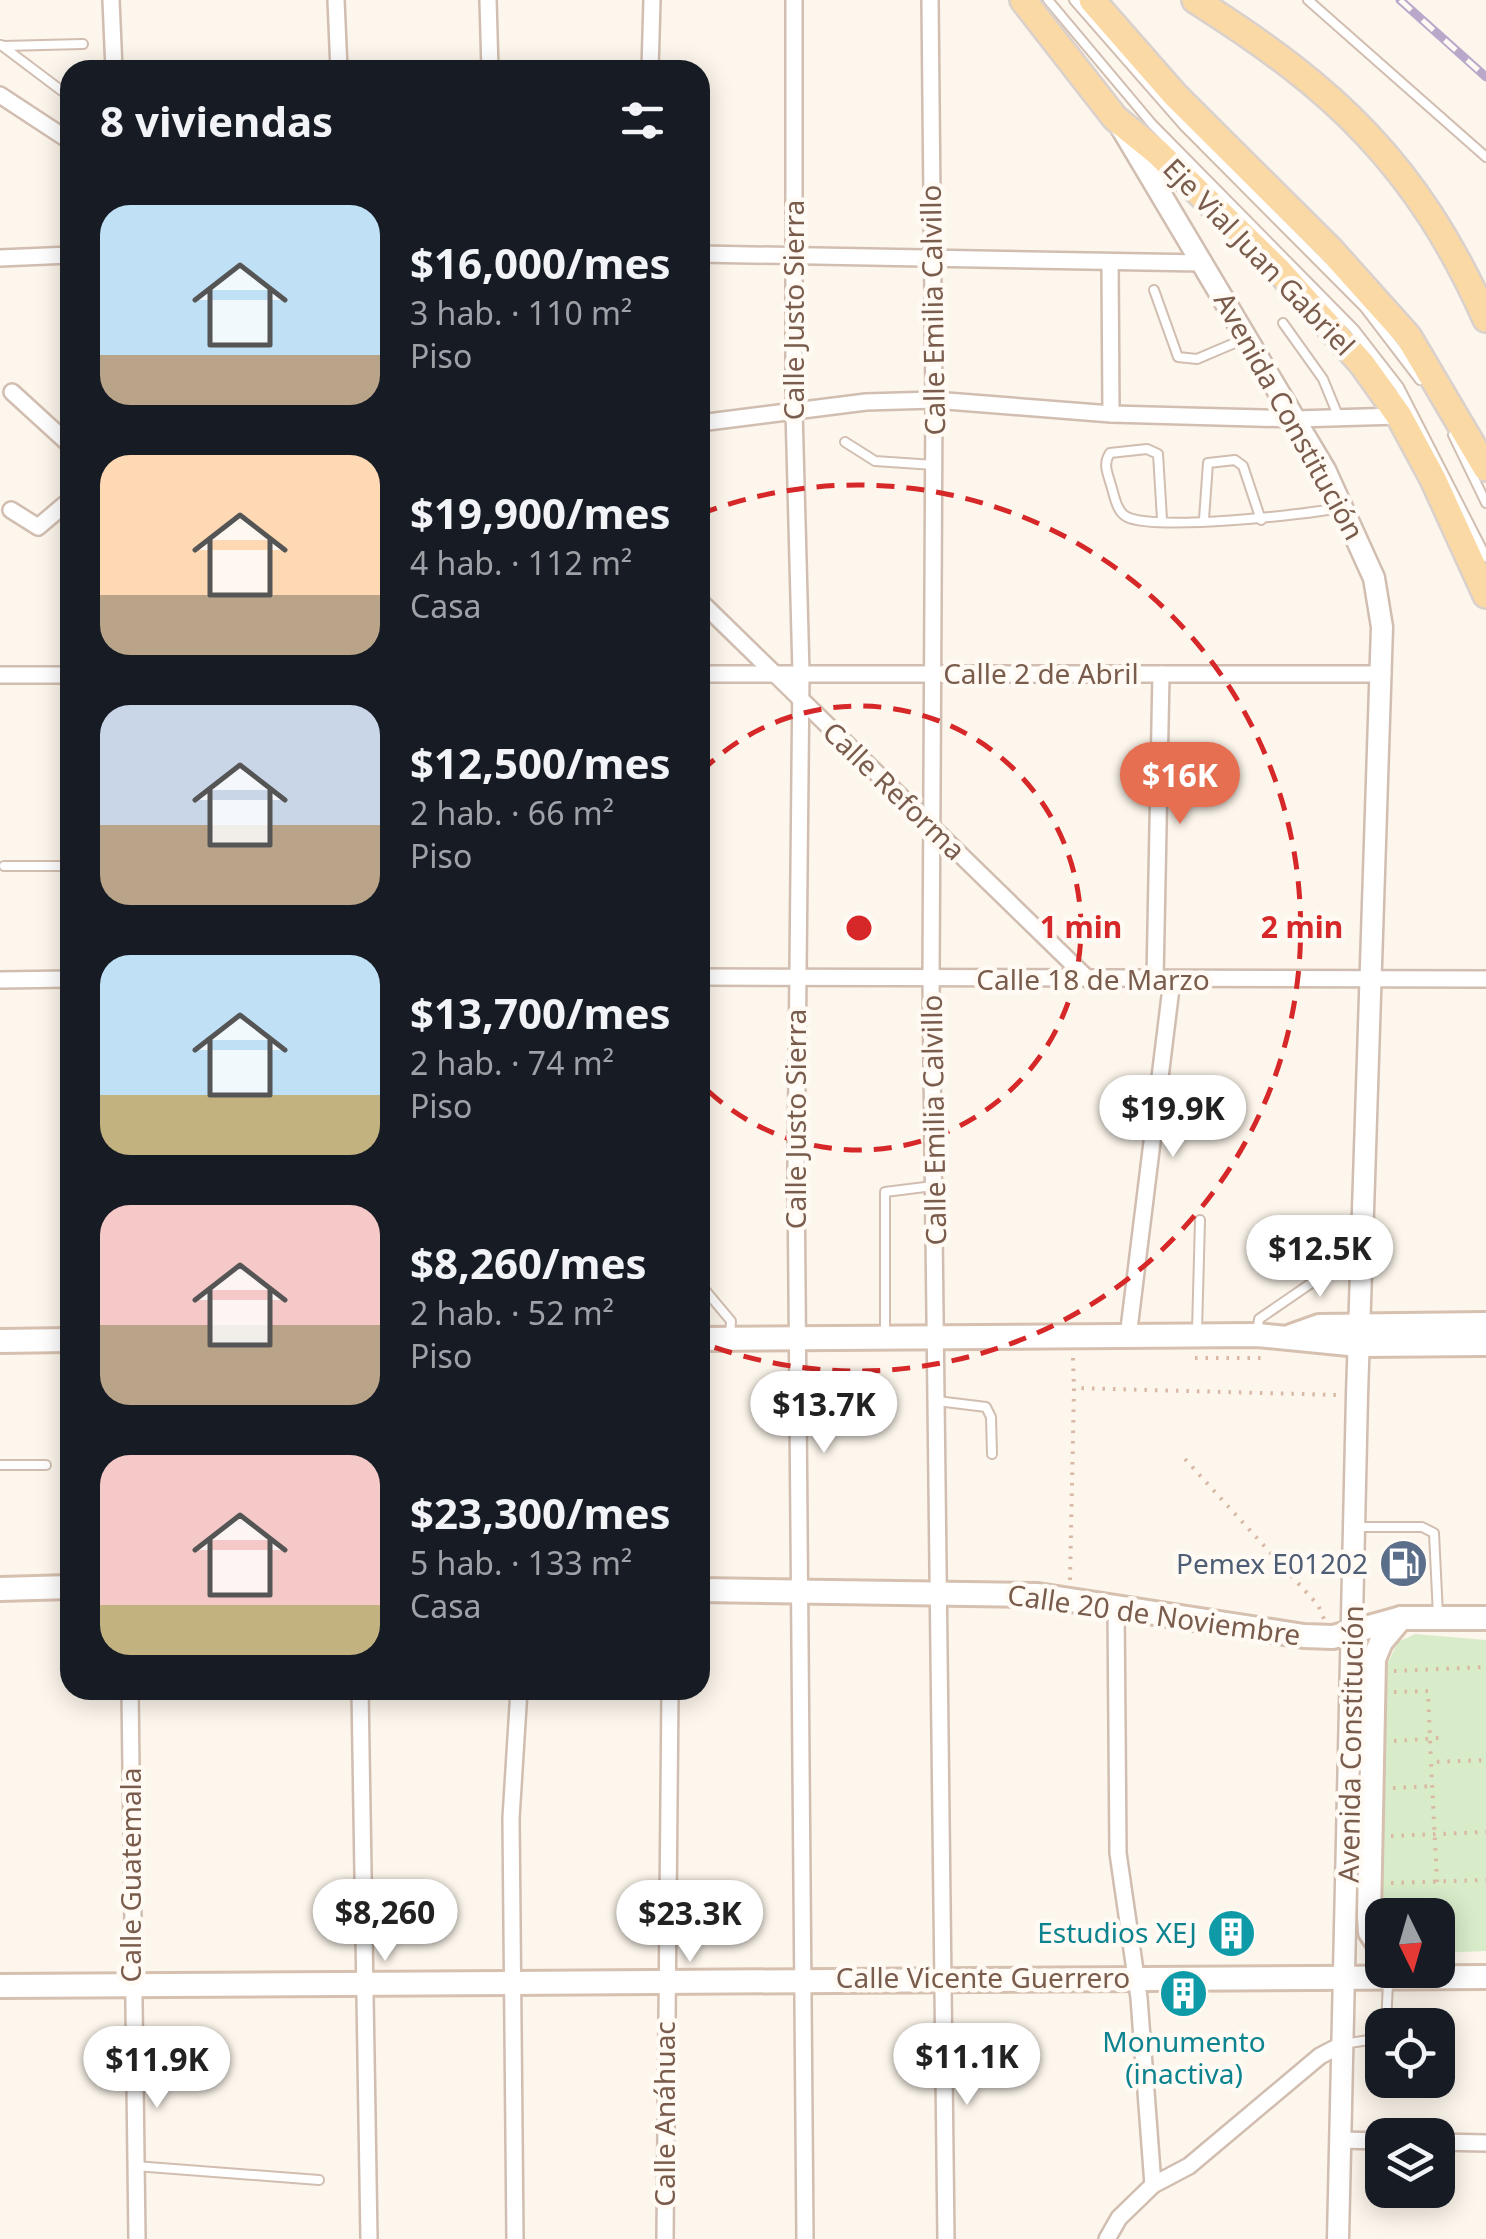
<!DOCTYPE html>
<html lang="es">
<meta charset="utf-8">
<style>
:root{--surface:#171b24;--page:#20242c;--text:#f1f3f6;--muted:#9ea1a6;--accent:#e76f51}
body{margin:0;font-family:"Noto Sans",sans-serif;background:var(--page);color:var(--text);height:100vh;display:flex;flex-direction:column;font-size:38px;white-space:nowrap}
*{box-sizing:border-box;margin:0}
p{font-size:32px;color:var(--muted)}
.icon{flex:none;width:55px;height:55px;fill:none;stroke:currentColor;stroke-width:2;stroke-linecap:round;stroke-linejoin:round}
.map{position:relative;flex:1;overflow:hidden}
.side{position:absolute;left:60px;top:60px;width:650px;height:1640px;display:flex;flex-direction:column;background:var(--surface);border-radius:30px;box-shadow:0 5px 25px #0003}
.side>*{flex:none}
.needle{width:65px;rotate:175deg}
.tools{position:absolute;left:1365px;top:1898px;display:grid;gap:20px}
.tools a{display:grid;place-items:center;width:90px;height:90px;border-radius:20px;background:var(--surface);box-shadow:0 5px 25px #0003;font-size:50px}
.price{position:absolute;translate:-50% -85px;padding:0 22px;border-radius:35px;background:#fff;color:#222;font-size:32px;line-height:65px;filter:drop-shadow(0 2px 5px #0008)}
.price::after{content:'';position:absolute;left:50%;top:60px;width:30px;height:22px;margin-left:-15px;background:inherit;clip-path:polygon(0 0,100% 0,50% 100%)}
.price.current{background:var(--accent);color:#fff}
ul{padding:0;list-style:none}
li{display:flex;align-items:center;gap:30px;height:250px;padding:0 40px}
li span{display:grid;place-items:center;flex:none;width:280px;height:200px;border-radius:30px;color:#555}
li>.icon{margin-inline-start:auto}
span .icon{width:120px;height:120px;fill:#fffc;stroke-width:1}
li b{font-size:42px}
h2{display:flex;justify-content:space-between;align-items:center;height:120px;padding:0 40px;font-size:42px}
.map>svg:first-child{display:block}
.green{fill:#d8ecc9}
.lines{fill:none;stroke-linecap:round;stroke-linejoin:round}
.service-casing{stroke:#d1beb0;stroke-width:12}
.minor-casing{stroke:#d1beb0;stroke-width:20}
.tertiary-casing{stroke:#d1beb0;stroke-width:25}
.secondary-casing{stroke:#d6c0b0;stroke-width:28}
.primary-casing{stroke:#dad1cd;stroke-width:30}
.path{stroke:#d9b8a5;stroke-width:4;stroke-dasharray:2.5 8;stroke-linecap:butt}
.service{stroke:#fff;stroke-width:8}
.minor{stroke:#fff;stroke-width:15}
.tertiary{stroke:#fff;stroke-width:20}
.secondary{stroke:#fff;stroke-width:22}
.primary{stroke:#fbd9a5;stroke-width:25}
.rail-casing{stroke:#b9a8c9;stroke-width:9}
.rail{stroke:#fffaf3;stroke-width:5;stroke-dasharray:15;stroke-linecap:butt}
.ring{fill:none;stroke:#d62828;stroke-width:5;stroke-dasharray:18 12}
.labels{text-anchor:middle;stroke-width:9;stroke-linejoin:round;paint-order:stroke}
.street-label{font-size:28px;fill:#7a5c4d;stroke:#fffaf3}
.service-label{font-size:28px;fill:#4e5e75;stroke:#fffaf3;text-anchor:end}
.culture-label{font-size:28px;fill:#0d838f;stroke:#fffaf3;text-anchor:end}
.centre{fill:#d62828;stroke:#fffaf3;stroke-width:5}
.ring-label{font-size:30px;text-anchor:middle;font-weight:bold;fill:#d62828;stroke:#fffaf3;stroke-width:9;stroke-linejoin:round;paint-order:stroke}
</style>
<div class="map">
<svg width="1486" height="2239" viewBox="0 0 1486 2239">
<rect width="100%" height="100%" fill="#fdf6ec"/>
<path class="green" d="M1415 1634 1486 1640V1951L1438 1953V1915H1382V1933L1377 1920 1384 1671 1398 1642Z"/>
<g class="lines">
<defs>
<g id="service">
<path d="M1048 0 1152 124 1354 329 1399 387 1486 557"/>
<path d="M1074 0 1185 127 1365 308 1420 380"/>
<path d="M1308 0 1486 157"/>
<path d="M1 45 62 91"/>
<path d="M3 46 83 44"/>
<path d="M1154 290 1178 357 1197 359 1244 339"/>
<path d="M1283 323 1323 379 1339 418"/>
<path d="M1453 435 1486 503"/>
<path d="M845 442 875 461 934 465"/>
<path d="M1162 519 1158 454 1147 449 1110 453C1103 464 1107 471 1110 482 1114 493 1116 512 1127 517 1157 531 1303 515 1339 508"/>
<path d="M1204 519 1208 463 1235 460 1243 466 1261 520"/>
<path d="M4 866H70"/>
<path d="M700 1284 731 1321 730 1334"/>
<path d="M1197 1331 1200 1220"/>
<path d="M885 1334V1192L933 1186"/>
<path d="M1257 1334 1259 1319 1342 1262 1358 1261"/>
<path d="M937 1401 986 1407 991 1417 992 1454"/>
<path d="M0 1465H46"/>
<path d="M1358 1527H1422L1434 1533 1438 1615"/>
<path d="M1386 2025 1388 1983"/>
<path d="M1343 2044 1382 2038"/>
<path d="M135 2166 319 2180"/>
</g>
<g id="minor">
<path d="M111 0 114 70"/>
<path d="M336 0 339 70"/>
<path d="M488 0 490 70"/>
<path d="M794 0V410L801 673 796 1170 805 2239"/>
<path d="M930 0 934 400 931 980 946 2239"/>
<path d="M650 70 652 0"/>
<path d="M0 95 70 141"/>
<path d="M700 254 1202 263"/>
<path d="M0 258 70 255"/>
<path d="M1110 262 1111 414"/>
<path d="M12 392 70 445"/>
<path d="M700 423 866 402 934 400 1111 414 1295 419 1399 416"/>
<path d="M11 510 38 527 70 500"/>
<path d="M700 601 1089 980"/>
<path d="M700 674H1383"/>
<path d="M0 675H70"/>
<path d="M700 977 1486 979"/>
<path d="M0 980 70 979"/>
<path d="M1155 980 1161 674"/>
<path d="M1128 1337 1172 980"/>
<path d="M1116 1606 1118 1853 1139 1998 1153 2185"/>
<path d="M130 1690 137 2239"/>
<path d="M360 1690 369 2239"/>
<path d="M1340 2140 1382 2141"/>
<path d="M1438 2142 1486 2143"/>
<path d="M515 2239 511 1818 519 1690"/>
<path d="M665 2239 670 1690"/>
<path d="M1107 2239 1119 2218 1153 2185 1189 2166 1320 2056 1343 2044"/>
</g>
<path id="tertiary" d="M1119 124 1325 470 1374 578 1382 627 1357 1395 1338 2239"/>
<g id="secondary">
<path d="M1291 1336 1319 1326 1486 1324"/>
<path d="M700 1339 1257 1335 1359 1345 1486 1344"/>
<path d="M0 1341 70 1340"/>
<path d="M0 1589 70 1587"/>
<path d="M700 1590 1038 1595 1304 1636 1333 1637 1401 1618H1486"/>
<path d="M1382 1950 1370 1932 1369 1917 1374 1659 1381 1642 1401 1618"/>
<path d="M0 1986 1486 1977"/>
</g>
<g id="primary">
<path d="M1023 0 1115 118 1157 152 1279 271 1362 364 1399 416 1433 479 1486 595"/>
<path d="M1092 0 1176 96 1330 249 1408 336 1486 468"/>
<path d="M1195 0C1336 89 1417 165 1486 319"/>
</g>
</defs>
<use href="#service" class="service-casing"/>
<use href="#minor" class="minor-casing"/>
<use href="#tertiary" class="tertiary-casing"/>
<use href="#secondary" class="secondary-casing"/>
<use href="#primary" class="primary-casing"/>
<g class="path">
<path d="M1073 1358 1074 1388"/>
<path d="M1195 1358H1265"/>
<path d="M1185 1459 1318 1605 1324 1619"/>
<path d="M1070 1580 1074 1388 1338 1395"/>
<path d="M1394 1671 1486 1667"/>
<path d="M1394 1692 1428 1691 1431 1762"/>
<path d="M1394 1741 1439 1738"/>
<path d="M1393 1788 1433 1786"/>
<path d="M1391 1836 1486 1832"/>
<path d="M1437 1882 1431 1762 1486 1760"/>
<path d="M1391 1883 1486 1880"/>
</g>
<use href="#service" class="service"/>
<use href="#minor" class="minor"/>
<use href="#tertiary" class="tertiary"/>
<use href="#secondary" class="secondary"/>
<use href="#primary" class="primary"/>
<defs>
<path id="rail" d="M1400 0 1486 77"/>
</defs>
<use href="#rail" class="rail-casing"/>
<use href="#rail" class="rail"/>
</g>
<g class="ring">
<path d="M701 772A222 222 0 1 1 701 1084"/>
<path d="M700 514A443 443 0 1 1 700 1342"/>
</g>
<defs>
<symbol id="fuel-disc" viewBox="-11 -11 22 22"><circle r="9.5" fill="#5c6f8a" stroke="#fffaf3"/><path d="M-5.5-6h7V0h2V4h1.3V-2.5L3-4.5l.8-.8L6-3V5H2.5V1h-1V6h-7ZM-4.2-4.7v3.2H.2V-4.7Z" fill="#fff"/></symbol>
<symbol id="building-disc" viewBox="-11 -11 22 22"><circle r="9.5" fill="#0f9aa8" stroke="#fffaf3"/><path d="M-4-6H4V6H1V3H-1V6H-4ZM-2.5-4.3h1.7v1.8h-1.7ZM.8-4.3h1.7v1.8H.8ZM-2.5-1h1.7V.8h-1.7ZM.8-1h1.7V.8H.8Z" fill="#fff"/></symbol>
</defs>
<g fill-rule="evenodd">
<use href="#fuel-disc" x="1376" y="1536" width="55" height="55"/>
<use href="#building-disc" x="1204" y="1906" width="55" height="55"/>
<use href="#building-disc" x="1156" y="1966" width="55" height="55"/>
</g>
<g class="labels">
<g class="street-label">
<text transform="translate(1259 257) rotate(46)" y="10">Eje Vial Juan Gabriel</text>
<text transform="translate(794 310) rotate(-90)" y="10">Calle Justo Sierra</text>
<text transform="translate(933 310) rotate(-91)" y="10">Calle Emilia Calvillo</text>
<text transform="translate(1289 416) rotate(61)" y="10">Avenida Constitución</text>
<text x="1041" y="684">Calle 2 de Abril</text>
<text transform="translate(894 791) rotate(44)" y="10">Calle Reforma</text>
<text x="1093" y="990">Calle 18 de Marzo</text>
<text transform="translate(796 1119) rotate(-90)" y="10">Calle Justo Sierra</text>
<text transform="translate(934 1120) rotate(-91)" y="10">Calle Emilia Calvillo</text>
<text transform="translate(1154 1615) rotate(8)" y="10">Calle 20 de Noviembre</text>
<text transform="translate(1351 1744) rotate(-89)" y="10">Avenida Constitución</text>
<text transform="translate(131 1875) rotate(-90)" y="10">Calle Guatemala</text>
<text x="983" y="1988">Calle Vicente Guerrero</text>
<text transform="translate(665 2114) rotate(-90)" y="10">Calle Anáhuac</text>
</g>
<g class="service-label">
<text x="1368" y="1574">Pemex E01202</text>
</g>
<g class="culture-label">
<text x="1197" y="1943">Estudios XEJ</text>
<text x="1184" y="2052" text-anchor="middle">Monumento<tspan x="1184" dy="32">(inactiva)</tspan></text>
</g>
</g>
<circle cx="859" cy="928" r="15" class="centre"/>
<g class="ring-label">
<text x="1081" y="938">1 min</text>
<text x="1302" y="938">2 min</text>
</g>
</svg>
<div class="tools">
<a><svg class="needle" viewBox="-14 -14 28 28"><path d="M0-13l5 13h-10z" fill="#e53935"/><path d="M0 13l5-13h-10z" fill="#9ea1a6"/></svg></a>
<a><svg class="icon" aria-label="locate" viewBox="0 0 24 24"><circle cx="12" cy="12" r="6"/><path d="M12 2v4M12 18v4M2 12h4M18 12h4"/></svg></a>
<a><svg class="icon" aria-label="layers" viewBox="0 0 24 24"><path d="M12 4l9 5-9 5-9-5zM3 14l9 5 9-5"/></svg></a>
</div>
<b class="price current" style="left:1180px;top:827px">$16K</b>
<b class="price" style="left:1173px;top:1160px">$19.9K</b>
<b class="price" style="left:1320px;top:1300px">$12.5K</b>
<b class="price" style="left:824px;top:1456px">$13.7K</b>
<b class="price" style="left:385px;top:1964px">$8,260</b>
<b class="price" style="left:690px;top:1965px">$23.3K</b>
<b class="price" style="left:967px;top:2108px">$11.1K</b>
<b class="price" style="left:157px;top:2111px">$11.9K</b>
<section class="side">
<h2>8 viviendas<svg class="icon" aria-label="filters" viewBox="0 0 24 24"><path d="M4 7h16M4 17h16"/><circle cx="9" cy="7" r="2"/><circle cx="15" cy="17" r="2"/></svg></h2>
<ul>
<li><span style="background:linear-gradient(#bfe0f5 75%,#b9a48a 0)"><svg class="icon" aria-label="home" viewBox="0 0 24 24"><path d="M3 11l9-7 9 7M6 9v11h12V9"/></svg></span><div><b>$16,000/mes</b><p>3 hab. · 110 m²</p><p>Piso</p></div></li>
<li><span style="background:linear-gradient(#ffd9b3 70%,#b9a48a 0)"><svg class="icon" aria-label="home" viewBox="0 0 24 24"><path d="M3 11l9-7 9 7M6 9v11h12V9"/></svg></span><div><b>$19,900/mes</b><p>4 hab. · 112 m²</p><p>Casa</p></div></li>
<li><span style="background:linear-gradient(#c9d6e8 60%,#b9a48a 0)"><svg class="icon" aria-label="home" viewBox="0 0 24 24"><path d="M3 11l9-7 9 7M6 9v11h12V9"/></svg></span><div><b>$12,500/mes</b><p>2 hab. · 66 m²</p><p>Piso</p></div></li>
<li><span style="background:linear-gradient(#bfe0f5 70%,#c2b280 0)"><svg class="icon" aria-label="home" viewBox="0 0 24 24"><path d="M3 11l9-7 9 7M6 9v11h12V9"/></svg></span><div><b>$13,700/mes</b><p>2 hab. · 74 m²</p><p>Piso</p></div></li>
<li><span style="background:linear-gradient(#f6c9c9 60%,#b9a48a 0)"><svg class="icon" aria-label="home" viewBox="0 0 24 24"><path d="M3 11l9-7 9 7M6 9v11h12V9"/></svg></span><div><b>$8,260/mes</b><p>2 hab. · 52 m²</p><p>Piso</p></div></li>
<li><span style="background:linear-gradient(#f6c9c9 75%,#c2b280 0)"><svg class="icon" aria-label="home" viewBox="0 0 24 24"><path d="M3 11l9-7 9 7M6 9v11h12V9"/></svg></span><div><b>$23,300/mes</b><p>5 hab. · 133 m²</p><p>Casa</p></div></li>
</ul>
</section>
</div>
